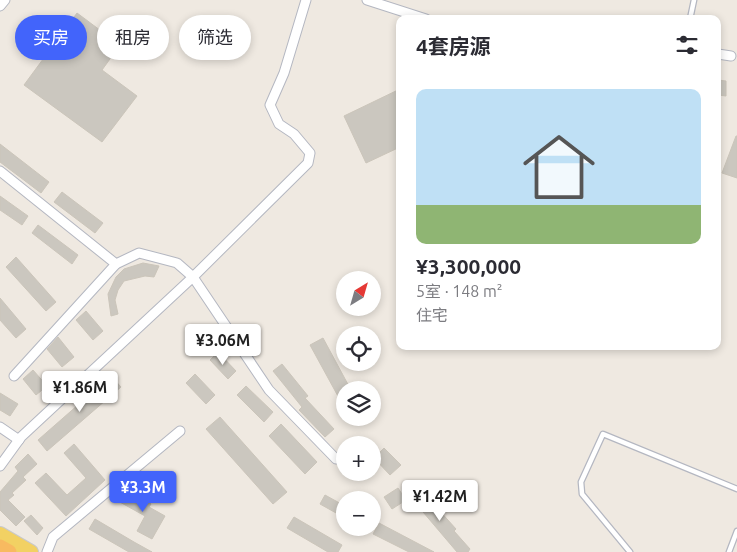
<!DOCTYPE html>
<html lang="zh">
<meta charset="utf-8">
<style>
:root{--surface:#fff;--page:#f2f2f3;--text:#2b2b33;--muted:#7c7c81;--line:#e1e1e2;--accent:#4264fb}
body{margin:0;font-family:Ubuntu,"Noto Sans SC",sans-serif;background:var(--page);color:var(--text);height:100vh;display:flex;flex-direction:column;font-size:19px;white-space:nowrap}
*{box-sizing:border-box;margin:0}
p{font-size:16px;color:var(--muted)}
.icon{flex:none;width:28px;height:28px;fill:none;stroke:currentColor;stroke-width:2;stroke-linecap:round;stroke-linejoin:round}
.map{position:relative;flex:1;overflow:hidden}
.details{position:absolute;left:396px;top:15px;width:325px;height:335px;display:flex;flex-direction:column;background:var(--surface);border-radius:10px;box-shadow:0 2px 8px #0003}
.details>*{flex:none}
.top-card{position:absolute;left:15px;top:15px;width:306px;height:45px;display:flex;gap:10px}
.needle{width:32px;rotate:37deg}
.buttons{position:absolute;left:336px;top:271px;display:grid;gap:10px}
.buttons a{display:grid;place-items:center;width:45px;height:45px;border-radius:50%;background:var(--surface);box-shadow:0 2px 8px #0003;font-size:25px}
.price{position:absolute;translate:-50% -42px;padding:0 11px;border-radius:5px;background:#fff;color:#222;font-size:16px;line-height:32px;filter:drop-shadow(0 1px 2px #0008)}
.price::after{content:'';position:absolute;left:50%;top:30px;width:15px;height:11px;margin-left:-8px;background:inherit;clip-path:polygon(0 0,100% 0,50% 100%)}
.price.on{background:var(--accent);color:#fff}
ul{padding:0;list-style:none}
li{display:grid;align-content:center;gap:10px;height:265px;padding:0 20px}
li+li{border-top:1px solid var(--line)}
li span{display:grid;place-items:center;height:155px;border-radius:10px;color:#555}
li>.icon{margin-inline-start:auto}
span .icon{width:90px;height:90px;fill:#fffc;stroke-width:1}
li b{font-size:21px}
h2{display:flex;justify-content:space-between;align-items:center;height:60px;padding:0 20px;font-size:21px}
.pill{padding:0 18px;border-radius:22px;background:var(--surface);box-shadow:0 2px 8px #0003;font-size:18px;line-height:45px}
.pill.on{background:var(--accent);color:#fff}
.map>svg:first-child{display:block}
.building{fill:#cbc7bf;stroke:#cbc5ba}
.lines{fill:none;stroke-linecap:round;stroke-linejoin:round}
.service-casing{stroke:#b4b7c1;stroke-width:7}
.minor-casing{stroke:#b4b7c1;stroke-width:11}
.primary-casing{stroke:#c9c9c9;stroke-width:16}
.trunk-casing{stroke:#c9c9c9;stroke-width:18}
.service{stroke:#fff;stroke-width:4.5}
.minor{stroke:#fff;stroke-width:9}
.primary{stroke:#f2d163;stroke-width:14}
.trunk{stroke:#f8ba60;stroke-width:15}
</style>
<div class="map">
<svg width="737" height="552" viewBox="0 0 737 552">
<rect width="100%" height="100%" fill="#efe9e1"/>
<g class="building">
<path d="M77 13 120 45 102 70 137 96 102 142 24 85Z"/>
<path d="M718 80 726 81V96L718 95Z"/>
<path d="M400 89V147L366 163 344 116Z"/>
<path d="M736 136H737V178L722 173Z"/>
<path d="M0 144 49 182 41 193 0 162Z"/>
<path d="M62 192 103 223 95 233 54 202Z"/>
<path d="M0 196 28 216 22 225 0 210Z"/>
<path d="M38 225 78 255 72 264 32 233Z"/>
<path d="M16 257 56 302 46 311 6 267Z"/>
<path d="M143 263 159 266 154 277 145 276 124 281 118 290 115 300 118 314 111 316 108 294 116 277 124 269Z"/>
<path d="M0 298 26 329 16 338 0 320Z"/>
<path d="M86 311 103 331 93 340 76 320Z"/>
<path d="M58 337 74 357 62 367 47 349Z"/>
<path d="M323 338 351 390H345V409L310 345Z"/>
<path d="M218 352 236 371 228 379 210 360Z"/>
<path d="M282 364 308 396 305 398 334 429 325 437 299 410 302 407 273 371Z"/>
<path d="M33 370 47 386 36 395 23 379Z"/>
<path d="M195 374 215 395 206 404 186 383Z"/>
<path d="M111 376 121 387 47 451 38 440Z"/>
<path d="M246 386 273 412 264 422 237 395Z"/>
<path d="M0 393 18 404 10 416 0 410Z"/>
<path d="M220 417 287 492 273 504 206 429Z"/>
<path d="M281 424 317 462 305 474 269 436Z"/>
<path d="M74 444 105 480 66 516 35 483 46 473 67 495 86 478 64 453Z"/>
<path d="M384 448 401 465 390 475 374 458Z"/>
<path d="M28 454 37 464 23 477 26 480 12 493 14 495 8 500 25 517 16 526 0 510V492L18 471 15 467Z"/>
<path d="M398 488 406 500 392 509 384 497Z"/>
<path d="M125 489 151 504 149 507 165 516 152 539 137 531 145 516 118 501Z"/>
<path d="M421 490 456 529 454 531 470 549 468 552H457L412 499Z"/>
<path d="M325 495 345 506V518L320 504Z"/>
<path d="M31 515 43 528 37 535 24 521Z"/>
<path d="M294 517 342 545 338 552H328L287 528Z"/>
<path d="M95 519 134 542 152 552H129L89 529Z"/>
<path d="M379 523 434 552H409L373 534Z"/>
</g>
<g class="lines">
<defs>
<g id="service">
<path d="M690 19 694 0"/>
<path d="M630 552 582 494 581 482 603 434 737 489"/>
<path d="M729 552 737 531"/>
</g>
<g id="minor">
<path d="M367 0 426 19"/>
<path d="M0 6 5 0"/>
<path d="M718 54 731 56"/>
<path d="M0 171 116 264"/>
<path d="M14 376 116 264 139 253 177 263 193 277 269 390 336 459"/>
<path d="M0 427 19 440"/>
<path d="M0 466 21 437 193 277 308 163 310 153 294 134 279 124 270 105 284 73 306 0"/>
<path d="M47 552 53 537 180 431"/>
</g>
<path id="primary" d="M0 534 31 552"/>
<path id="trunk" d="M0 547 9 552"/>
</defs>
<use href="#service" class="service-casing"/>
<use href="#minor" class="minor-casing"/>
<use href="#primary" class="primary-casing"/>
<use href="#trunk" class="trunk-casing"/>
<use href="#service" class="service"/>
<use href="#minor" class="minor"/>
<use href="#primary" class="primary"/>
<use href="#trunk" class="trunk"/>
</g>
</svg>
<div class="buttons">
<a><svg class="needle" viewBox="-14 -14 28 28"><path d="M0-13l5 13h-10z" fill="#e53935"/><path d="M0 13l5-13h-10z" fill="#7c7c81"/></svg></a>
<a><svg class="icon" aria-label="locate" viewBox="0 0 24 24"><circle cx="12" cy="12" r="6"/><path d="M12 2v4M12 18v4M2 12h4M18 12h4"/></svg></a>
<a><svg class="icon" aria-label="layers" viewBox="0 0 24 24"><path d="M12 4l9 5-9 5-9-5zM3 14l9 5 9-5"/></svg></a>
<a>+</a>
<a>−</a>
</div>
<b class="price" style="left:223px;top:366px">¥3.06M</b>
<b class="price" style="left:80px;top:413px">¥1.86M</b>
<b class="price on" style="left:143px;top:513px">¥3.3M</b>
<b class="price" style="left:440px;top:522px">¥1.42M</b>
<div class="top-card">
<a class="pill on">买房</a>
<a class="pill">租房</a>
<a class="pill">筛选</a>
</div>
<section class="details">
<h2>4套房源<svg class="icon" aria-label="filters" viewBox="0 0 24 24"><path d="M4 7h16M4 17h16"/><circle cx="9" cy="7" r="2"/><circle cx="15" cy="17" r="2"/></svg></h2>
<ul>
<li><span style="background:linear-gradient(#bfe0f5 75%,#8fb573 0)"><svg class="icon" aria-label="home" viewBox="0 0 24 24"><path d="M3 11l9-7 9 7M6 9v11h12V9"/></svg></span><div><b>¥3,300,000</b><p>5室 · 148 m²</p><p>住宅</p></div></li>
</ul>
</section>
</div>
